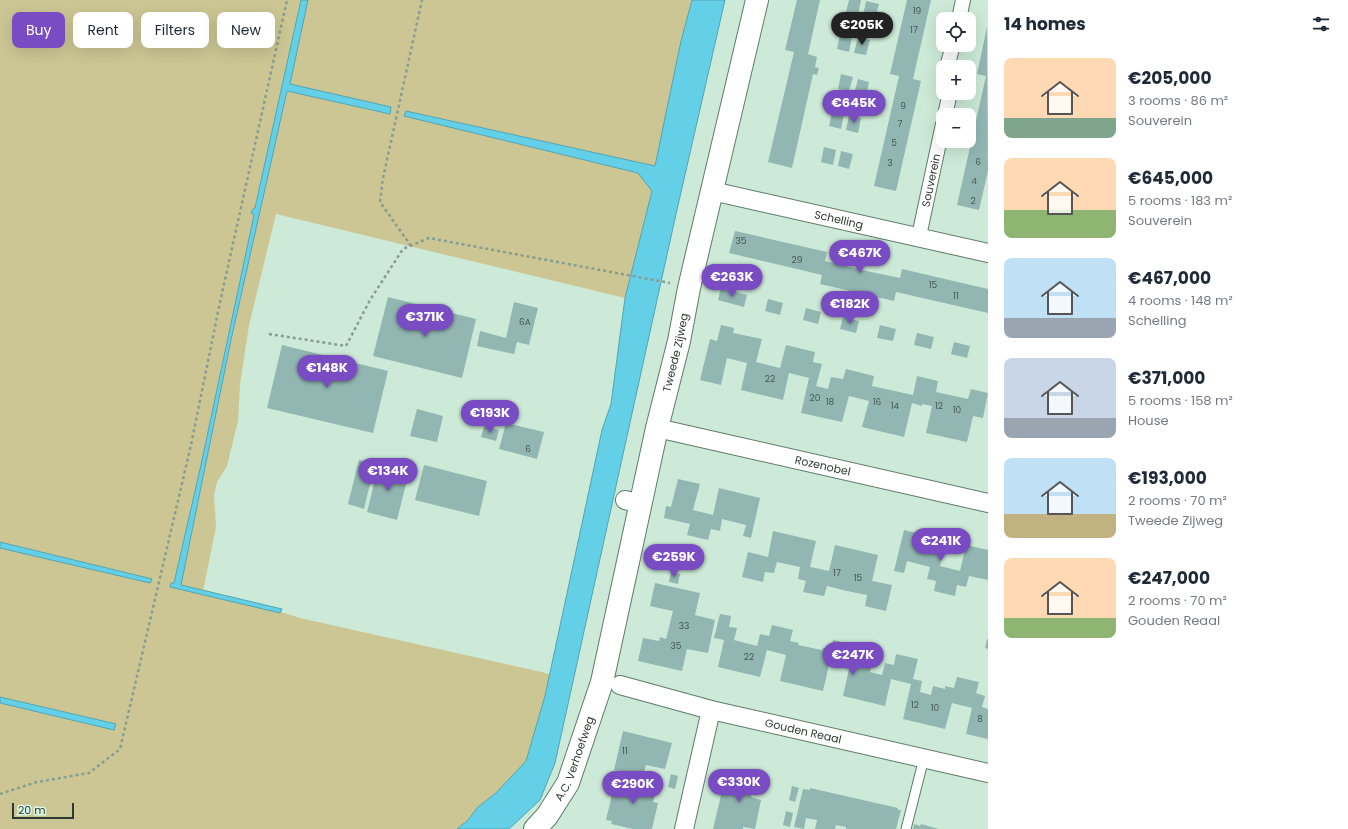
<!DOCTYPE html>
<meta charset="utf-8">
<style>
:root{--surface:#fff;--page:#f6f6f7;--text:#1f2937;--muted:#747a83;--accent:#7a4cc4}
body{margin:0;font-family:Poppins,sans-serif;background:var(--page);color:var(--text);height:100vh;display:flex;flex-direction:column;font-size:15px;white-space:nowrap}
*{box-sizing:border-box;margin:0}
p{font-size:13px;color:var(--muted)}
.icon{flex:none;width:22px;height:22px;fill:none;stroke:currentColor;stroke-width:2;stroke-linecap:round;stroke-linejoin:round}
.map{position:relative;flex:1;overflow:hidden}
.details{display:flex;flex-direction:column;background:var(--surface);width:360px}
.details>*{flex:none}
.guide{position:absolute;left:12px;top:12px;width:380px;height:36px;display:flex;gap:8px}
.fabs{position:absolute;left:936px;top:12px;display:grid;gap:8px}
.fabs a{display:grid;place-items:center;width:40px;height:40px;border-radius:8px;background:var(--surface);box-shadow:0 4px 16px #0002;font-size:20px}
.scale{position:absolute;left:12px;bottom:10px;width:62px;box-sizing:border-box;padding-left:4px;border:2px solid #2e3932;border-top:0;font-size:11px;line-height:14px;white-space:nowrap;color:#2e3932;-webkit-text-stroke:3px #d9f8e5;paint-order:stroke}
.price{position:absolute;translate:-50% -34px;padding:0 9px;border-radius:14px;background:var(--accent);color:#fff;font-size:13px;line-height:26px;filter:drop-shadow(0 1px 2px #0008)}
.price::after{content:'';position:absolute;left:50%;top:24px;width:12px;height:9px;margin-left:-6px;background:inherit;clip-path:polygon(0 0,100% 0,50% 100%)}
.price.on{background:#222;color:#fff}
ul{padding:0;list-style:none}
li{display:flex;align-items:center;gap:12px;height:100px;padding:0 16px}
li span{display:grid;place-items:center;flex:none;width:112px;height:80px;border-radius:8px;color:#555}
li>.icon{margin-inline-start:auto}
span .icon{width:48px;height:48px;fill:#fffc;stroke-width:1}
li b{font-size:17px}
h2{display:flex;justify-content:space-between;align-items:center;height:48px;padding:0 16px;font-size:17px}
.tag{padding:0 14px;border-radius:8px;background:var(--surface);box-shadow:0 4px 16px #0002;font-size:14px;line-height:36px}
.tag.on{background:var(--accent);color:#fff}
main{display:flex;flex:1;min-height:0}
.map>svg:first-child{display:block}
.green{fill:#cbc693}
.water{fill:#63d0e8;stroke:#53a3b1}
.building{fill:#92b7b2}
.lines{fill:none;stroke-linecap:round;stroke-linejoin:round}
.service-casing{stroke:#5f7a6a;stroke-width:11}
.pedestrian-casing{stroke:#5f7a6a;stroke-width:16}
.minor-casing{stroke:#5f7a6a;stroke-width:20}
.tertiary-casing{stroke:#5f7a6a;stroke-width:24}
.path{stroke:#879d8f;stroke-width:2.5;stroke-dasharray:3 3;stroke-linecap:butt}
.service{stroke:#fff;stroke-width:9}
.pedestrian{stroke:#fff;stroke-width:14}
.minor{stroke:#fff;stroke-width:18}
.tertiary{stroke:#fff;stroke-width:22}
.labels{text-anchor:middle;stroke-width:3;stroke-linejoin:round;paint-order:stroke}
.number-label{font-size:9px;fill:#475852}
.street-label{font-size:11px;fill:#2e3932;stroke:#d9f8e5}
</style>
<main>
<div class="map">
<svg width="988" height="829" viewBox="0 0 988 829">
<rect width="100%" height="100%" fill="#ccead7"/>
<g class="green">
<path d="M0 0H301L255 208 253 209 254 215 201 465 174 584 280 613 281 612 300 618 550 674 545 696 526 761 496 793 478 807 468 820 457 829H0V703L114 730 116 724 0 697V548L150 583 152 579 0 542Z"/>
<path d="M308 0H692L681 41 655 166 406 111 405 116 638 173 652 191 625 298 276 214 249 325 240 384 238 421 227 466 217 482 214 495 216 527 203 591 181 585 231 340 287 91 389 114 391 108 289 84Z"/>
</g>
<g class="water">
<path d="M301 0H308L290 84 391 107 390 114 287 91 231 340 181 585 282 609 280 613 170 587 171 583H174L201 465 254 215 251 213 253 209 255 208Z"/>
<path d="M692 0H725L676 214 555 763 540 800 509 829H457L468 820 478 807 496 793 526 761 545 696 602 430 611 404 625 298 652 191 638 173 404 116 406 111 655 166 681 41Z"/>
<path d="M0 542 152 579 150 583 0 548Z"/>
<path d="M0 697 116 724 114 730 0 703Z"/>
</g>
<g class="building">
<path d="M797 0H820L808 54 817 57 815 67 819 68 817 75 813 74 792 168 768 162 794 52 785 50Z"/>
<path d="M849 0H861L858 15 846 12Z"/>
<path d="M907 0H931L913 79 921 81 896 191 874 186 899 76 890 74Z"/>
<path d="M866 1 879 4 875 19 863 16Z"/>
<path d="M987 27 988 171 979 210 957 205 986 76 977 74Z"/>
<path d="M840 35 852 37 849 52 837 49Z"/>
<path d="M858 37 870 40 866 55 854 53Z"/>
<path d="M841 74 853 77 849 91 838 89Z"/>
<path d="M858 79 869 82 866 96 854 94Z"/>
<path d="M832 112 844 114 841 129 829 126Z"/>
<path d="M849 115 861 118 858 133 846 130Z"/>
<path d="M824 147 836 150 833 165 821 162Z"/>
<path d="M841 151 853 154 849 169 838 166Z"/>
<path d="M735 231 827 252 825 261 862 270 900 278 902 269 988 289V313L896 292 894 301 820 284 822 275 729 253Z"/>
<path d="M721 288 747 295 744 307 718 300Z"/>
<path d="M388 297 476 319 462 378 373 356Z"/>
<path d="M768 299 783 303 780 315 765 311Z"/>
<path d="M514 302 538 308 529 345 517 342 514 354 477 346 480 331 506 338Z"/>
<path d="M806 308 821 312 818 324 803 320Z"/>
<path d="M843 317 859 321 856 333 840 329Z"/>
<path d="M721 325 734 328 733 333 762 339 756 362 780 368 786 345 815 352 813 362 822 364 816 386 828 389 831 377 843 379 846 369 874 376 872 386 913 395 917 376 938 381 936 392 968 399 971 389 988 393 983 418 973 416 967 442 926 433 932 406 922 404V406L912 403 904 437 862 427 869 401 849 396 842 422 801 413 809 378 789 373 783 400 741 390 747 363 727 358 721 385 700 380 710 339 717 341Z"/>
<path d="M880 325 896 329 893 341 877 338Z"/>
<path d="M917 333 934 337 931 349 914 345Z"/>
<path d="M954 342 970 346 967 358 951 354Z"/>
<path d="M282 345 388 371 373 433 267 408Z"/>
<path d="M417 409 443 416 437 442 410 436Z"/>
<path d="M506 423 544 432 537 459 499 449Z"/>
<path d="M484 426 499 430 496 441 481 437Z"/>
<path d="M359 460 375 463 364 509 348 504Z"/>
<path d="M379 464 409 472 397 520 367 512Z"/>
<path d="M424 465 487 481 479 516 415 500Z"/>
<path d="M678 479 700 484 693 510 713 515 719 488 760 498 751 538 743 536 746 525 722 519 720 531 711 529 708 540 687 535 690 524 664 518 666 506 671 507Z"/>
<path d="M904 530 946 540 940 566 960 571 966 545 988 550V580L969 576 966 587 957 585 955 596 934 591 936 581 927 579 930 567 907 561 904 573 894 571Z"/>
<path d="M773 531 816 541 810 567 820 569 829 571 835 545 878 555 872 581 892 585 886 611 865 606 867 595 847 591 827 586 824 596 803 592 806 581 798 579 800 567 777 562 774 573 765 572 763 582 742 577 748 552 768 557Z"/>
<path d="M671 572 680 574 678 584 669 582Z"/>
<path d="M655 583 700 593 695 615 715 620 708 653 687 649 682 671 638 661 643 638 659 641 660 637 666 639 673 611 650 606Z"/>
<path d="M720 614 731 616 729 627 737 628 734 640 757 646 760 634 769 636 772 625 793 630 790 641 799 643 798 645 822 650 823 648 831 650 833 640 856 645 853 655 862 657 861 659 873 662 870 672 882 675 885 663 894 665 896 654 918 659 913 679 922 681 920 692 931 695 933 686 945 689V686L954 688 957 677 979 682 976 693 985 696 982 707 988 709V739L966 734 972 708 952 703 945 729 903 719 911 684 891 679 885 706 843 696 849 669 829 665 823 691 780 681 786 655 767 650 760 677 718 667 724 640 714 638Z"/>
<path d="M987 639H988V649L985 648Z"/>
<path d="M623 731 672 743 665 769 646 765 643 776 614 770Z"/>
<path d="M728 771 766 780 764 790 753 787 751 797 761 800 755 829 743 827V829H713L726 774H728Z"/>
<path d="M671 774 678 776 675 789 668 787Z"/>
<path d="M616 778 657 787 653 802 658 803 652 829H633L611 824 612 821 606 820Z"/>
<path d="M792 786 799 788 795 802 789 800Z"/>
<path d="M810 788 898 808V810H901L896 829H846V827L836 825 835 829H815L817 820 806 818 804 829 794 827 803 789 810 790Z"/>
<path d="M786 811 793 813 790 827 783 825Z"/>
<path d="M914 824 920 826 921 824 939 829H913Z"/>
</g>
<g class="lines">
<defs>
<path id="service" d="M906 829 924 758"/>
<g id="pedestrian">
<path d="M959 19 963 0"/>
<path d="M947 67 953 45"/>
<path d="M945 115 950 93"/>
<path id="s1" d="M919 236 943 124"/>
</g>
<g id="minor">
<path id="s2" d="M712 191 988 253"/>
<path id="s3" d="M657 428 988 503"/>
<path d="M625 500 641 504"/>
<path id="s4" d="M620 685 711 710 988 773"/>
<path d="M684 829 711 710"/>
</g>
<g id="tertiary">
<path id="s5" d="M535 829 547 816 568 783 602 682 657 428 679 341 689 288 757 0"/>
</g>
</defs>
<use href="#service" class="service-casing"/>
<use href="#pedestrian" class="pedestrian-casing"/>
<use href="#minor" class="minor-casing"/>
<use href="#tertiary" class="tertiary-casing"/>
<g class="path">
<path d="M411 246 380 202 383 178 422 0"/>
<path d="M269 334 346 346 370 300 403 249 429 238 670 283"/>
<path d="M0 794 37 782 89 773 120 749 191 445 219 307 287 0"/>
</g>
<use href="#service" class="service"/>
<use href="#pedestrian" class="pedestrian"/>
<use href="#minor" class="minor"/>
<use href="#tertiary" class="tertiary"/>
</g>
<g class="labels">
<g class="number-label">
<text x="917" y="14">19</text>
<text x="914" y="33">17</text>
<text x="903" y="109">9</text>
<text x="900" y="127">7</text>
<text x="894" y="146">5</text>
<text x="978" y="165">6</text>
<text x="890" y="166">3</text>
<text x="974" y="184">4</text>
<text x="973" y="204">2</text>
<text x="741" y="244">35</text>
<text x="797" y="263">29</text>
<text x="933" y="288">15</text>
<text x="956" y="299">11</text>
<text x="525" y="325">6A</text>
<text x="770" y="382">22</text>
<text x="815" y="401">20</text>
<text x="830" y="405">18</text>
<text x="877" y="405">16</text>
<text x="895" y="409">14</text>
<text x="939" y="409">12</text>
<text x="957" y="413">10</text>
<text x="528" y="452">6</text>
<text x="837" y="576">17</text>
<text x="858" y="581">15</text>
<text x="684" y="629">33</text>
<text x="676" y="649">35</text>
<text x="749" y="660">22</text>
<text x="915" y="708">12</text>
<text x="935" y="711">10</text>
<text x="980" y="722">8</text>
<text x="625" y="754">11</text>
</g>
<g class="street-label">
<text dy="4" stroke="none"><textPath href="#s1" startOffset="57">Souverein</textPath></text>
<text dy="4" stroke="none"><textPath href="#s2" startOffset="130">Schelling</textPath></text>
<text dy="4" stroke="none"><textPath href="#s5" startOffset="501">Tweede Zijweg</textPath></text>
<text dy="4" stroke="none"><textPath href="#s3" startOffset="170">Rozenobel</textPath></text>
<text dy="4" stroke="none"><textPath href="#s4" startOffset="189">Gouden Reaal</textPath></text>
<text dy="4" stroke="none"><textPath href="#s5" startOffset="82">A.C. Verhoefweg</textPath></text>
</g>
</g>
</svg>
<div class="fabs">
<a><svg class="icon" aria-label="locate" viewBox="0 0 24 24"><circle cx="12" cy="12" r="6"/><path d="M12 2v4M12 18v4M2 12h4M18 12h4"/></svg></a>
<a>+</a>
<a>−</a>
</div>
<div class="scale">20 m</div>
<b class="price on" style="left:862px;top:46px">€205K</b>
<b class="price" style="left:854px;top:124px">€645K</b>
<b class="price" style="left:860px;top:274px">€467K</b>
<b class="price" style="left:732px;top:298px">€263K</b>
<b class="price" style="left:850px;top:325px">€182K</b>
<b class="price" style="left:425px;top:338px">€371K</b>
<b class="price" style="left:327px;top:389px">€148K</b>
<b class="price" style="left:490px;top:434px">€193K</b>
<b class="price" style="left:388px;top:492px">€134K</b>
<b class="price" style="left:941px;top:562px">€241K</b>
<b class="price" style="left:674px;top:578px">€259K</b>
<b class="price" style="left:853px;top:676px">€247K</b>
<b class="price" style="left:739px;top:803px">€330K</b>
<b class="price" style="left:633px;top:805px">€290K</b>
<div class="guide">
<a class="tag on">Buy</a>
<a class="tag">Rent</a>
<a class="tag">Filters</a>
<a class="tag">New</a>
</div>
</div>
<section class="details">
<h2>14 homes<svg class="icon" aria-label="filters" viewBox="0 0 24 24"><path d="M4 7h16M4 17h16"/><circle cx="9" cy="7" r="2"/><circle cx="15" cy="17" r="2"/></svg></h2>
<ul>
<li><span style="background:linear-gradient(#ffd9b3 75%,#7fa58c 0)"><svg class="icon" aria-label="home" viewBox="0 0 24 24"><path d="M3 11l9-7 9 7M6 9v11h12V9"/></svg></span><div><b>€205,000</b><p>3 rooms · 86 m²</p><p>Souverein</p></div></li>
<li><span style="background:linear-gradient(#ffd9b3 65%,#8fb573 0)"><svg class="icon" aria-label="home" viewBox="0 0 24 24"><path d="M3 11l9-7 9 7M6 9v11h12V9"/></svg></span><div><b>€645,000</b><p>5 rooms · 183 m²</p><p>Souverein</p></div></li>
<li><span style="background:linear-gradient(#bfe0f5 75%,#9aa5b1 0)"><svg class="icon" aria-label="home" viewBox="0 0 24 24"><path d="M3 11l9-7 9 7M6 9v11h12V9"/></svg></span><div><b>€467,000</b><p>4 rooms · 148 m²</p><p>Schelling</p></div></li>
<li><span style="background:linear-gradient(#c9d6e8 75%,#9aa5b1 0)"><svg class="icon" aria-label="home" viewBox="0 0 24 24"><path d="M3 11l9-7 9 7M6 9v11h12V9"/></svg></span><div><b>€371,000</b><p>5 rooms · 158 m²</p><p>House</p></div></li>
<li><span style="background:linear-gradient(#bfe0f5 70%,#c2b280 0)"><svg class="icon" aria-label="home" viewBox="0 0 24 24"><path d="M3 11l9-7 9 7M6 9v11h12V9"/></svg></span><div><b>€193,000</b><p>2 rooms · 70 m²</p><p>Tweede Zijweg</p></div></li>
<li><span style="background:linear-gradient(#ffd9b3 75%,#8fb573 0)"><svg class="icon" aria-label="home" viewBox="0 0 24 24"><path d="M3 11l9-7 9 7M6 9v11h12V9"/></svg></span><div><b>€247,000</b><p>2 rooms · 70 m²</p><p>Gouden Reaal</p></div></li>
</ul>
</section>
</main>
